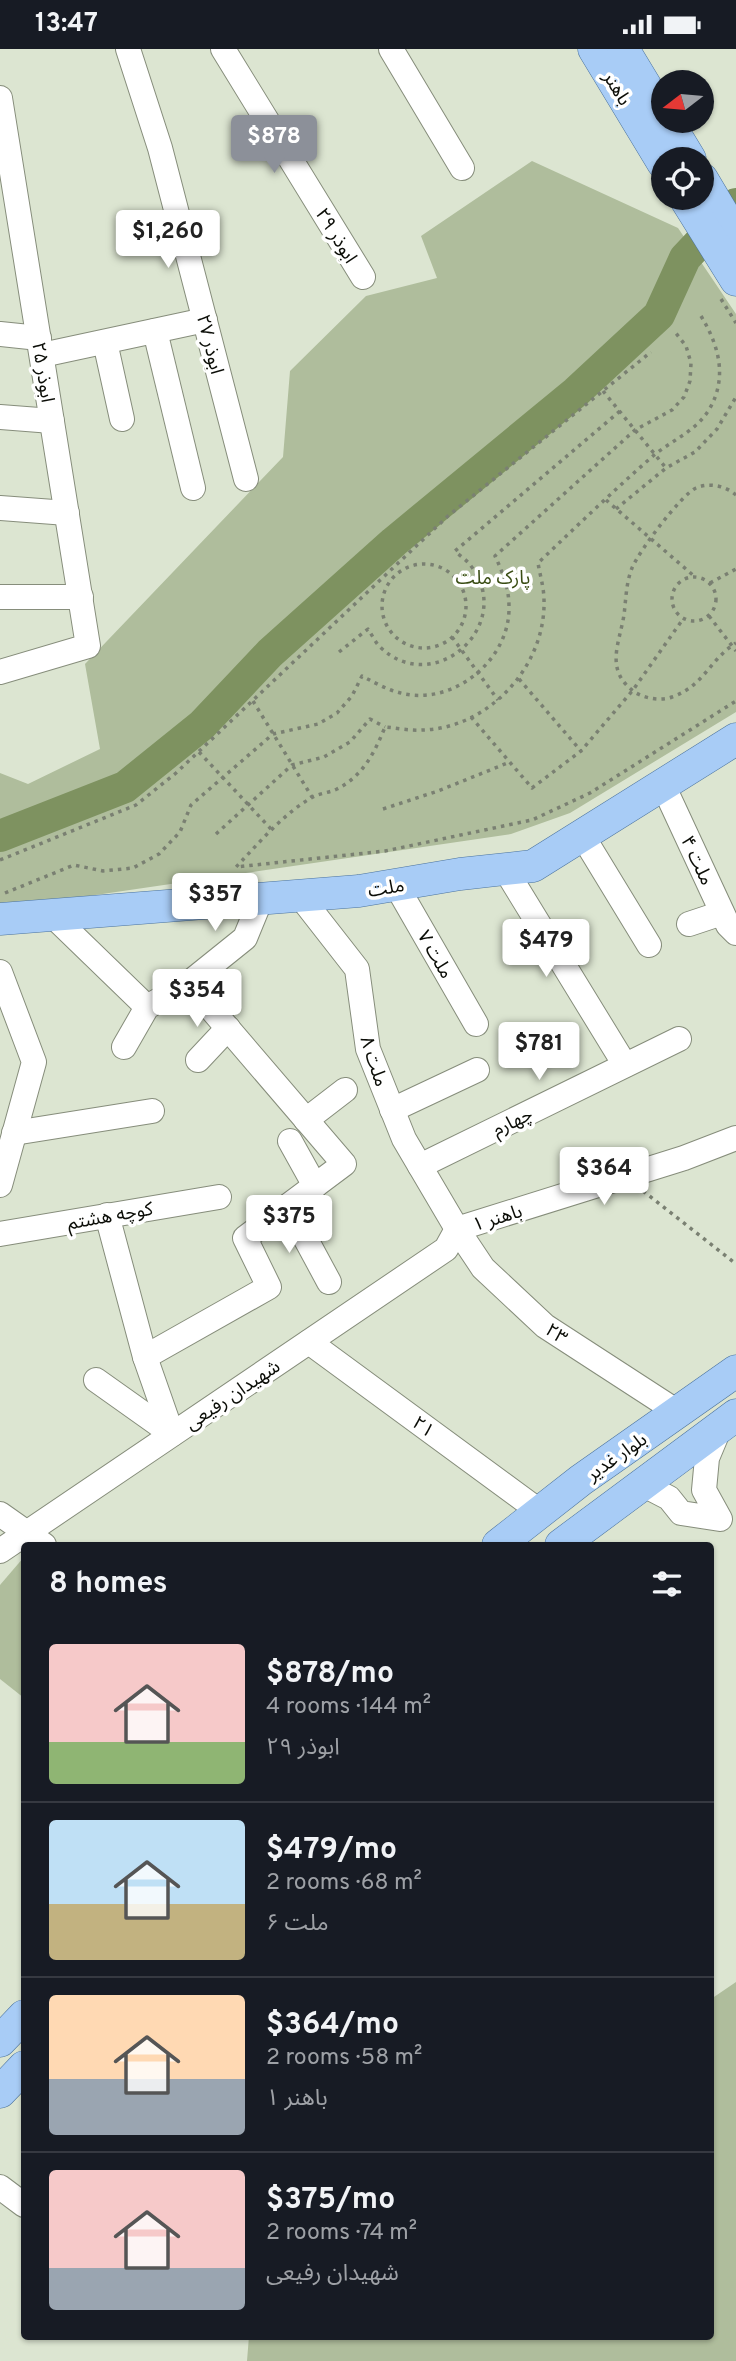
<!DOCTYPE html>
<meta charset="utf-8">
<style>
:root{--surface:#171b24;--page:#242831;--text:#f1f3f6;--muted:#9ea1a6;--line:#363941;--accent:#8c9099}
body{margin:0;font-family:Overpass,"Noto Sans Arabic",sans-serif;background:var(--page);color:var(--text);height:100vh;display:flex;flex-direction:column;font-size:26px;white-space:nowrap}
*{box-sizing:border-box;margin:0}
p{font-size:23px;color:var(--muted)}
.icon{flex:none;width:38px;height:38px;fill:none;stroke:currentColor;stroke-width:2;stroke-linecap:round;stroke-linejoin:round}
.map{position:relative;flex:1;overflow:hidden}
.details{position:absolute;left:21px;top:1493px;width:693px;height:798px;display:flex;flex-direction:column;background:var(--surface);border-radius:7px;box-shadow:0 2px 5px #0004}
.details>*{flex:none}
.needle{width:46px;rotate:254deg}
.buttons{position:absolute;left:651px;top:21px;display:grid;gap:14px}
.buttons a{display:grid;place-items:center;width:63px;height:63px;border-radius:50%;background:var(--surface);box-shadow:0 2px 5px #0004;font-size:35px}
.price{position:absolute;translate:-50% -60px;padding:0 16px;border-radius:7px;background:#fff;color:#222;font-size:23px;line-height:46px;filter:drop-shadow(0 2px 4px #0008)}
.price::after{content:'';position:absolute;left:50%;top:42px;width:21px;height:16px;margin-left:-10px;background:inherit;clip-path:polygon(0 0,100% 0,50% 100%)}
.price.current{background:var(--accent);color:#fff}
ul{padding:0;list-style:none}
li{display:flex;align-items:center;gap:21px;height:175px;padding:0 28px}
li+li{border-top:2px solid var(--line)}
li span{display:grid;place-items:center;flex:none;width:196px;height:140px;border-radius:7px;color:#555}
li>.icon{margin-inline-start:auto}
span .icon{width:84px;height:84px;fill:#fffc;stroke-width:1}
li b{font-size:30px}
h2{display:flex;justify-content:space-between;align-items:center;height:84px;padding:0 28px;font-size:30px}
.status{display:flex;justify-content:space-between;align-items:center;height:49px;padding:0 35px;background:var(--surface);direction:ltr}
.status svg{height:19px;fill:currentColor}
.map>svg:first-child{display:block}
.green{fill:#afbd9c}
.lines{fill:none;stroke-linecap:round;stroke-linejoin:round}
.river{stroke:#7e9260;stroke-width:32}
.minor-casing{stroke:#868d7b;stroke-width:26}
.major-casing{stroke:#4b739e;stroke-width:33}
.path{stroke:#7a8072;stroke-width:3.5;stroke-dasharray:3.5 5;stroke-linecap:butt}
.minor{stroke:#fff;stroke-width:24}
.major{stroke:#a8ccf6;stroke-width:32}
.labels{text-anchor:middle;stroke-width:7;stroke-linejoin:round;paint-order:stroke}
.street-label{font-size:19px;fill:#0b0d07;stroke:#fff}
.park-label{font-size:19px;fill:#3a4d14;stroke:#fff}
</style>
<div class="status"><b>13:47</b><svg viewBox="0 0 49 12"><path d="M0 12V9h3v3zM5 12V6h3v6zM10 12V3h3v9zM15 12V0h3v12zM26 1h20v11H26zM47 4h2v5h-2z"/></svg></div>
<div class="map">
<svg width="736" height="2312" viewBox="0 0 736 2312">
<rect width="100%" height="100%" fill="#dce5d1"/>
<g class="green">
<path d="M532 112 678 179 736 265V663L570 764 511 785 0 860V724L28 735 100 700 85 615 283 408 290 322 366 247 437 229 421 187Z"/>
<path d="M24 1508V1649L0 1630V1536Z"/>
<path d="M736 1933V2312H247L249 2287H710L711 1950Z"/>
</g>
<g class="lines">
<path class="river" d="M0 787 125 738 202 676 270 604 394 493 576 343 659 266 685 209 736 155"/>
<defs>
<g id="minor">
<path d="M128 0 160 99 246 430"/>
<path d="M223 0 363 228"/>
<path d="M391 0 462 119"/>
<path d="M0 49 88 597 0 623"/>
<path d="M155 282 193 439"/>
<path d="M0 285 39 289"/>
<path d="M105 293 122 370"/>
<path d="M42 306 205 271"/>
<path d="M0 368 52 372"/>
<path d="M0 459 67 464"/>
<path d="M0 548H81"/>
<path d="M663 736 728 876 736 884"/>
<path d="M582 786 649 896"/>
<path d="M505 820 625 1016"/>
<path d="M396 836 476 975"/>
<path d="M300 847 357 920 368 1000 404 1090 457 1180 483 1219 545 1277 679 1364"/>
<path d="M52 866 147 958"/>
<path d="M689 875 722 864"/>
<path d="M0 923 34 1013 0 1136"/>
<path d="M124 998 147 958 189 934 245 889 261 850"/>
<path d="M198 1011 228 979"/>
<path d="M392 1061 477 1021"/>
<path d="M306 1071 345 1041"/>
<path d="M14 1084 152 1062"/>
<path d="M290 1092 315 1137"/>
<path d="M420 1117 679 990"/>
<path d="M288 1157 329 1233"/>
<path d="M107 1166 145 1308 172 1385"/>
<path d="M457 1180 684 1109 736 1089"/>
<path d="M0 1185 219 1148"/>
<path d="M309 1293 539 1462"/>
<path d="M145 1308 269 1238 245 1189 344 1115 189 934"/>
<path d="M96 1331 172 1385"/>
<path d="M644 1436 669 1449 681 1464 720 1470 704 1441 707 1409 720 1378"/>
<path d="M0 1465 44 1496"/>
<path d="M0 1502 446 1200 457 1180"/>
<path d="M0 2138 24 2156"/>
</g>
<g id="major">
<path d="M594 0 663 114"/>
<path d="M623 0 663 66"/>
<path d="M667 72 690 110"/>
<path d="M702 130 736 187"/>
<path d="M685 149 736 231"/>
<path d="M0 870 359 842 460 825 533 817 736 690"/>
<path d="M498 1496 581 1431 736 1322"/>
<path d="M561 1496 736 1366"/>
<path d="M0 1992 24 1967"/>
<path d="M0 2043 24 2018"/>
</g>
</defs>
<use href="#minor" class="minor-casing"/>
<use href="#major" class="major-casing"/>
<g class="path">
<path d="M721 250 736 274"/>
<path d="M701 267C718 295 728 327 710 359 697 382 672 391 653 407 614 441 576 478 538 514 540 526 544 539 544 551 546 617 489 679 423 681 411 682 397 679 385 678 375 703 363 727 337 740 329 744 319 744 311 749 282 766 259 794 236 818L385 802 532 771 590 744 736 652"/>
<path d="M603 342 666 419"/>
<path d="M736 446C726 437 709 433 696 439 681 446 639 502 632 519 626 534 626 550 624 566 619 596 604 622 636 644 647 650 661 652 672 648 704 637 710 610 736 594"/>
<path d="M606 451 694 527"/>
<path d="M616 460 666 419 695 403 717 380 736 348"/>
<circle cx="424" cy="557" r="42"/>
<circle cx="694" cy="550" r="22"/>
<path d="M710 534 736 520"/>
<path d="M709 567 736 602"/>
<path d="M452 588 498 651"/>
<path d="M339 603 368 580C372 586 375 593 380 598 434 650 516 576 471 517 467 511 460 507 455 502L620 362"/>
<path d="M519 630 581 702"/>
<path d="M253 652 312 748"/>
<path d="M471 668 532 739 581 702 633 641 683 570"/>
<path d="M199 703 271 780"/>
<path d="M383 760 438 742 510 713"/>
<path d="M216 785 292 716 324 708 350 693 370 670 385 678"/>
<path d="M0 811 136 756 176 724 448 467 651 303"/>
<path d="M5 844 74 816 103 822 133 819 159 805 180 783 191 756 273 685 318 675 337 664 352 647 362 627C379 636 393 644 412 646 461 651 510 607 509 558 509 539 503 524 495 507L635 381 672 361 684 348 690 332 691 314 686 297 675 283"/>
<path d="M643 1142 736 1215"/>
</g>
<use href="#minor" class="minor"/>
<use href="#major" class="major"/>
</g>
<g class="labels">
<g class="street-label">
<text transform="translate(618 39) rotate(59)" y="7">باهنر</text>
<text transform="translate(337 186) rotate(58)" y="7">ابوذر ۲۹</text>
<text transform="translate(211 295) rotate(76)" y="7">ابوذر ۲۷</text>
<text transform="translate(44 323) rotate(81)" y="7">ابوذر ۲۵</text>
<text transform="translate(698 811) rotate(65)" y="7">۴ ملت</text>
<text transform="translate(386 838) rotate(-9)" y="7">ملت</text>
<text transform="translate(436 905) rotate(60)" y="7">۷ ملت</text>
<text transform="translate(375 1012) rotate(72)" y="7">۸ ملت</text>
<text transform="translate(512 1072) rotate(-26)" y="7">چهارم</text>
<text transform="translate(110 1166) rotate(-10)" y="7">کوچه هشتم</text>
<text transform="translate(497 1168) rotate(-17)" y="7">باهنر ۱</text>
<text transform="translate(557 1284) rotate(35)" y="7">۲۳</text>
<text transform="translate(232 1345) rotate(-34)" y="7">شهیدان رفیعی</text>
<text transform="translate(424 1377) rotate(36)" y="7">۲۱</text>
<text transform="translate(616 1407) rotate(-35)" y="7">بلوار غدیر</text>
</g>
<g class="park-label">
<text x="493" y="535">پارک ملت</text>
</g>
</g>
</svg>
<div class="buttons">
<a><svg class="needle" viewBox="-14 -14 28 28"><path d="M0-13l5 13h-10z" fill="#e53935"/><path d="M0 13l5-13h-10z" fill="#9ea1a6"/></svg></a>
<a><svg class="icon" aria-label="locate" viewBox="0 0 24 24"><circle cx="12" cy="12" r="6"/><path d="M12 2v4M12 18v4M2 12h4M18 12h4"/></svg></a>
</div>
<b class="price current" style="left:274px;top:126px">$878</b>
<b class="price" style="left:168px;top:221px">$1,260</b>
<b class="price" style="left:215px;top:884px">$357</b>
<b class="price" style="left:546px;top:930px">$479</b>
<b class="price" style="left:197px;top:980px">$354</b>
<b class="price" style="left:539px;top:1033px">$781</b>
<b class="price" style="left:604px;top:1158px">$364</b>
<b class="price" style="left:289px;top:1206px">$375</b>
<section class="details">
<h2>8 homes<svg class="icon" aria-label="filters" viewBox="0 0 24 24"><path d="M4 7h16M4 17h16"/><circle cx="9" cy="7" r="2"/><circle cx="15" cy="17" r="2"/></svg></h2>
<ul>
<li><span style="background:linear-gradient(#f6c9c9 70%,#8fb573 0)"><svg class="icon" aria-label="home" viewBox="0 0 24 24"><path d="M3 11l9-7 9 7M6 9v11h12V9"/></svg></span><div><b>$878/mo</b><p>4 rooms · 144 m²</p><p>ابوذر ۲۹</p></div></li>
<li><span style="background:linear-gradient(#bfe0f5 60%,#c2b280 0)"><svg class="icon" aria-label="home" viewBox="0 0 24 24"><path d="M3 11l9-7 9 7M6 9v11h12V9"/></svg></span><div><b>$479/mo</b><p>2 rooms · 68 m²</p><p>۶ ملت</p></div></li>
<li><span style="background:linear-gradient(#ffd9b3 60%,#9aa5b1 0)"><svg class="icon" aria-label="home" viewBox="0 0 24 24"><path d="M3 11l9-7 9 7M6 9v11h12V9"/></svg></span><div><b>$364/mo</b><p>2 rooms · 58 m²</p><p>باهنر ۱</p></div></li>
<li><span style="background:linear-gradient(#f6c9c9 70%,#9aa5b1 0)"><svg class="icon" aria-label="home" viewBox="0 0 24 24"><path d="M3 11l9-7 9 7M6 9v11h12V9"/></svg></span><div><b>$375/mo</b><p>2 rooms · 74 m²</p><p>شهیدان رفیعی</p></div></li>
</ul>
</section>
</div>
